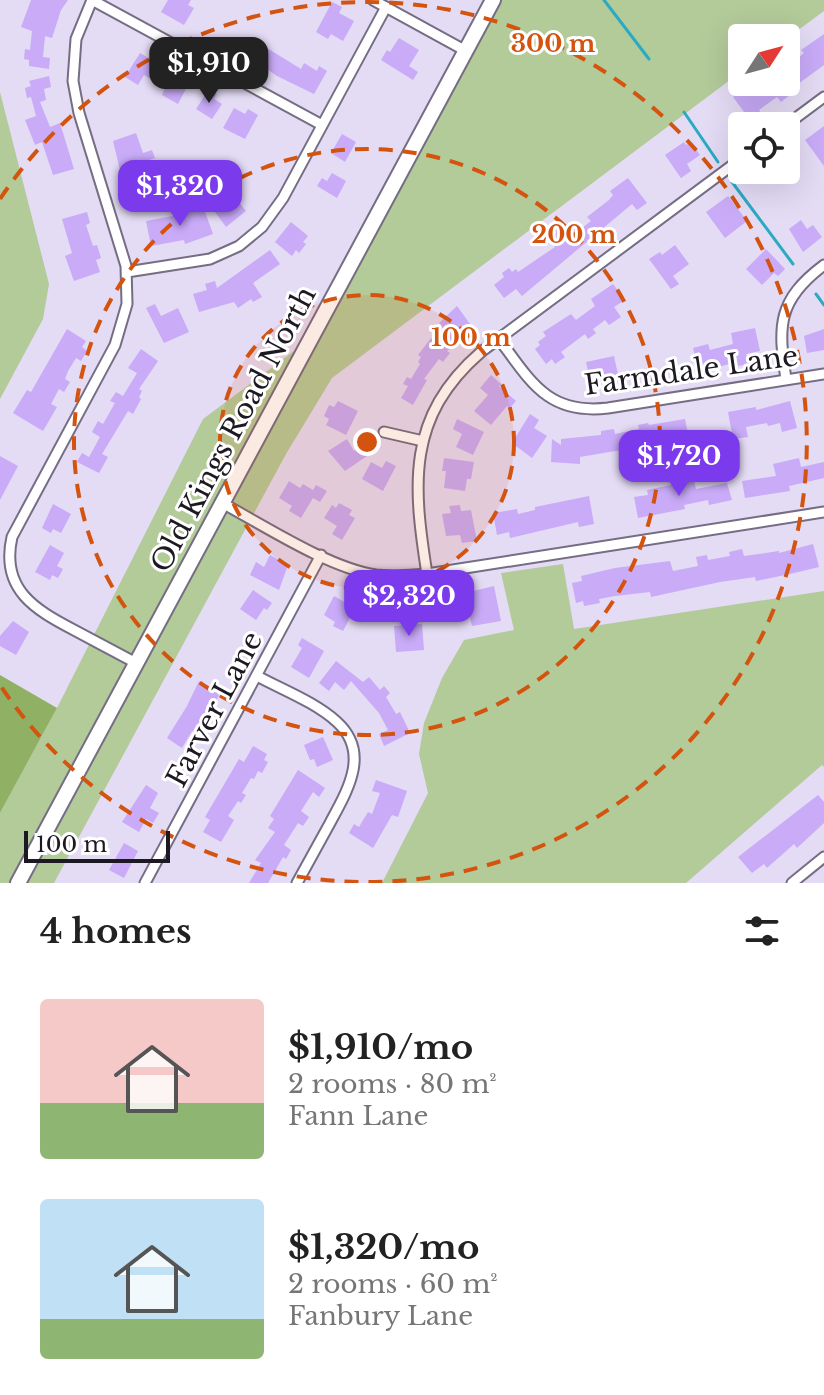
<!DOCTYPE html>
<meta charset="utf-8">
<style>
:root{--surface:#fff;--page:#f2f2f2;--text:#222;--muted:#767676;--accent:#7c3aed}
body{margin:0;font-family:"Libre Baskerville",serif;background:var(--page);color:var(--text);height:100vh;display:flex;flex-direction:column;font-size:30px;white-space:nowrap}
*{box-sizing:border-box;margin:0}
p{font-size:26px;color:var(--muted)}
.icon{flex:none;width:44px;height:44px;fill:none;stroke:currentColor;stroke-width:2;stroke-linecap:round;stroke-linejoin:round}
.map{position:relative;height:883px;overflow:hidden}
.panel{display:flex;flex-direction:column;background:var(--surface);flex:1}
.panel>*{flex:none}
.needle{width:52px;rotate:54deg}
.buttons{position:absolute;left:728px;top:24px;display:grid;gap:16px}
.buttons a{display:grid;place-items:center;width:72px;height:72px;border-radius:8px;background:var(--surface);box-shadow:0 8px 32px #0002;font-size:40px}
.scale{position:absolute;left:24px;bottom:20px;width:146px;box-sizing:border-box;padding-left:8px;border:4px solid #1c1922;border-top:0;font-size:22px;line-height:28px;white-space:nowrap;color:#1c1922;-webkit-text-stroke:6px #fff;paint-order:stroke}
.price{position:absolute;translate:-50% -68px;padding:0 18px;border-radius:16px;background:var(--accent);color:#fff;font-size:26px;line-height:52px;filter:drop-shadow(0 2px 4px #0008)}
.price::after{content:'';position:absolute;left:50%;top:48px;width:24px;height:18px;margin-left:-12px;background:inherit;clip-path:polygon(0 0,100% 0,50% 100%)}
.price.selected{background:#222;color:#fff}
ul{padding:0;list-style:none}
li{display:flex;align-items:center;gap:24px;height:200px;padding:0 40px}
li span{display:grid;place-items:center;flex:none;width:224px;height:160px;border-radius:8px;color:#555}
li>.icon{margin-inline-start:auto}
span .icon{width:96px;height:96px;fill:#fffc;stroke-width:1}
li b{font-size:34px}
h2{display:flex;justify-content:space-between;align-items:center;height:96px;padding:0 40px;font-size:34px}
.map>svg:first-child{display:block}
.green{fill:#b3ca99}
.forest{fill:#90b163}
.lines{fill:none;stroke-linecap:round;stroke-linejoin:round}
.stream{stroke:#29abc2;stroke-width:3}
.building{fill:#c9abf8}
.street-casing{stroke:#756d83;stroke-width:13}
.secondary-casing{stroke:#756d83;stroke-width:18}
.street{stroke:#fff;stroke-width:9}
.secondary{stroke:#fff;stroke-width:14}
.ring{fill:none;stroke:#d4530e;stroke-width:4;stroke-dasharray:14 10}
.labels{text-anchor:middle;stroke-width:6;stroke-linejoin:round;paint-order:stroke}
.street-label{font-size:28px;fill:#1c1922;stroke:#fff}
.centre{fill:#d4530e;stroke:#fff;stroke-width:4}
.ring-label{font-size:24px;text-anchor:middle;font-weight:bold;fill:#d4530e;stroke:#fff;stroke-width:6;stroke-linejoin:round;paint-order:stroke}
</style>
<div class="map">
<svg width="824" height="883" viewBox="0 0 824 883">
<rect width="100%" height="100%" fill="#e4dbf5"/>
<g class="green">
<path d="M499 0H824V11L786 39 742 38V71L332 378 286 454 54 883H25Z"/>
<path d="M0 92 49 284 43 319 0 399Z"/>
<path d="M302 345 12 883H0V813L57 708 203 419Z"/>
<path d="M563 564 574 629 824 591V767L822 765 686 883H382L428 793 419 754 424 723 442 678 464 640 514 630 501 573Z"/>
</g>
<path class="forest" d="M0 675 57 708 0 813Z"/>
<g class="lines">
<g class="stream">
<path d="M604 0 649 59"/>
<path d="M684 112 718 162"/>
<path d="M732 182 793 264"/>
<path d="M816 294 824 305"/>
</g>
</g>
<g class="building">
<path d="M31 0H68L61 10 52 38 45 36 43 57 50 58 49 69 29 66V60L24 59 25 49 30 50 32 31 21 27Z"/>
<path d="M168 0H191L188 5 194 8 184 25 161 12Z"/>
<path d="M332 2 342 7 339 13 354 21 343 41 331 34 328 39 316 32Z"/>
<path d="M824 34V65L787 92 790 95 781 102 777 97 759 110 763 116 753 124 733 97 754 82H786V67L804 53 801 50Z"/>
<path d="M399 38 419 50 409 66 418 72 413 80 381 60 387 50 390 52Z"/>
<path d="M267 48 301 69 304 63 317 71 319 66 327 71 314 94 277 76 257 62Z"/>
<path d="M140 53 173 73 175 70 191 79 178 104 162 95 165 88 144 75 138 85 125 77Z"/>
<path d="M49 76 51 87 44 89 46 100 40 102 50 127 60 123 74 169 53 175 42 142 35 145 25 120 36 116 31 97 27 98 25 88 31 86 29 81Z"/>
<path d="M209 89 217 94 214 99 222 104 212 119 196 109Z"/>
<path d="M234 108 245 114 248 109 258 115 245 139 223 128Z"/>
<path d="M824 126V166L805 140Z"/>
<path d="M136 133 143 153 152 150 155 158 120 170 113 141Z"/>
<path d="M342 134 356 142 345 162 331 153Z"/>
<path d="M684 142 686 145 691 142 700 155 687 164 691 171 681 178 665 155Z"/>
<path d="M332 173 346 181 337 198 317 186 322 178 327 181Z"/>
<path d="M628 178 647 203 637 210 632 204 522 296 516 289 504 298 494 285 504 277 502 273 509 268 512 272 516 269 518 272 555 247 549 239 556 233 554 229 560 225 562 228 571 222 578 231 591 221 587 217 609 200 613 195 610 191Z"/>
<path d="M728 196 747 221 725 238 706 212Z"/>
<path d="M227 197 230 200 235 197 246 211 226 227 215 212 223 206 220 202Z"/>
<path d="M203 206 213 234 185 244 184 240 151 246 146 221 178 215Z"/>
<path d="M87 212 90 223 86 225 93 246 97 245 101 258 96 260 100 272 74 281 65 256 72 253 62 219Z"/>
<path d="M801 220 807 229 813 225 822 237 803 252 789 229Z"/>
<path d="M291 222 308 236 303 242 306 244 299 253 296 250 292 256 275 242Z"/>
<path d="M675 245 689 264 673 276 679 284 671 289 649 259 660 252 662 255Z"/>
<path d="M766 249 785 269 778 276 774 273 762 285 746 269Z"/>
<path d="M270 250 280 264 253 283 262 297 253 302 251 299 238 308 234 302 199 312 193 294 207 290 205 284 215 281 217 288Z"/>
<path d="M613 284 625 300 614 307 621 317 609 325 605 320 593 329 596 333 588 339 585 334 561 352 565 357 555 364 552 359 546 364 535 349 540 345 538 342 546 336 543 332 571 314 576 320 595 306 591 299Z"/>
<path d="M155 304 161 316 178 308 189 332 164 343 146 308Z"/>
<path d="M457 306 470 324 459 332 464 338 447 351 450 353 443 362 439 359 424 379 427 380 413 405 401 398 408 386 403 384 407 377 411 379 420 364 418 362 421 357 418 355 431 338 437 343 448 335 439 323Z"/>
<path d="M755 328 760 351 746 354 749 364 738 366 737 362 699 372 693 348 708 344 710 350 733 344 731 333Z"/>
<path d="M67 329 86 341 82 347 87 351 81 361 76 358 68 371 65 379 70 382 64 392 59 389 51 404 57 407 43 431 13 413 27 390 31 392Z"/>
<path d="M824 329V350L807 353 804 336Z"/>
<path d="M141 349 158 361 139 389 142 391 139 397 141 399 133 414 128 411 102 454 108 457 99 473 77 462 82 453 89 457 100 437 92 432 98 421 103 424 115 403 110 401 116 392 123 396 137 373 128 368Z"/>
<path d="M614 356 620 384 604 387 603 381 591 384 586 362Z"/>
<path d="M491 375 501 384 499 386 516 401 510 408 507 406 491 425 474 411 488 395 480 388Z"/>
<path d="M338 401 358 411 346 435 326 425 329 419 324 416 329 405 334 407Z"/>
<path d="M790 401 797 428 782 432 780 423 768 426 767 423 746 427 748 437 733 439 728 412 756 407V410Z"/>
<path d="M530 414 539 420 534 428 547 436 532 458 512 443Z"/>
<path d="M457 419 484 432 473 455 456 447 462 434 453 429Z"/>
<path d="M685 419 689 439 675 442 676 447 668 448 667 445 628 454 627 449 580 457V464L551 462 552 439 561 445V439L601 435V431L614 429 615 434 639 429 638 425 648 423 649 425Z"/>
<path d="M347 439 354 451 361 446 367 456 345 471 328 451Z"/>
<path d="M0 456 18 466 0 500Z"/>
<path d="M444 458 474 462 471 479H467L465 491 444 488 446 471H442Z"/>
<path d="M799 458 801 467 824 462V478L789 486 790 491 745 498 742 481 776 476 773 464Z"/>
<path d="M386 461 396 466 383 491 362 479 371 462 382 468Z"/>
<path d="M694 480 696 489 727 483 732 500 709 505 708 500 684 505 685 509 638 518 634 497 648 495 647 490Z"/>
<path d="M289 481 300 488 303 484 313 490 316 485 327 491 320 502 313 498 301 518 289 511 292 506 279 498Z"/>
<path d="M589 496 594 524 579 527 578 522 510 538 509 532 497 535 493 513 517 509 518 514 535 510V507Z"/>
<path d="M339 503 352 510 349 515 355 518 342 540 332 534 337 526 324 518 332 505 336 508Z"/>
<path d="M53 504 71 514 61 533 53 529 51 533 42 528Z"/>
<path d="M460 505 461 511 471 510 477 541 462 543 460 535 446 536 442 514 451 513 449 506Z"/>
<path d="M813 544 819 567 790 574 756 581 755 577 720 582 651 597 650 592 615 596 599 599 600 603 584 606 583 601 576 603 572 583 582 581 581 576 615 568 670 561 673 571 698 566 696 557 707 555 708 560 730 556 729 552 742 549 744 556 779 551V553Z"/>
<path d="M50 545 64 553 57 566 63 569 58 578 52 575 50 580 35 572Z"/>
<path d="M270 555 288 565 279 590 250 575 256 562 264 567Z"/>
<path d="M494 586 501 621 472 626 469 613 447 620 446 615 435 618 431 606 441 603 440 599Z"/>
<path d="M253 590 272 603 267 610 264 608 256 620 240 609Z"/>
<path d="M334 596 355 608 343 631 333 626 335 622 324 615Z"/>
<path d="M13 621 29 632 16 655 0 646V636Z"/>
<path d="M422 624 424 650 396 652 394 626Z"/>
<path d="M302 638 324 651 309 678 291 667 302 648 298 645Z"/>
<path d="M336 661 363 682 369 677 380 690 384 686 390 693 386 697 396 714 400 712 410 733 384 746 379 734 388 730 379 713 351 681 344 690 335 682 329 691 319 683Z"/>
<path d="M199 681 218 691 217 694 219 695 200 736 192 731 182 748 167 738 187 706Z"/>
<path d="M323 737 333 760 317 767 314 759 310 760 304 745Z"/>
<path d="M253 746 267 754 264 760 268 762 262 773 258 771 254 779 251 778 242 793 246 795 241 803 238 801 228 816 234 820 221 842 203 832 210 820 205 817 239 759 244 762Z"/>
<path d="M298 770 325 788 319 797 313 792 301 811 309 817 303 826 298 823 284 845 291 850 286 859 283 857 268 883H249L261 863 255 860 275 832 268 828 274 819 270 816Z"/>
<path d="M376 780 407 791 398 817 392 815 373 848 349 833 354 824 359 827 368 812 372 814 380 793 372 791Z"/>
<path d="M146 785 158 793 150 808 159 813 153 823 146 819 139 832 122 822Z"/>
<path d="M818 795 824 802V823L797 848 794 844 767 868 764 864 752 873 738 857Z"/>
<path d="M124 843 138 851 124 878 109 870Z"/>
</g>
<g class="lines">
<defs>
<g id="street">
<path d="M92 0 76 39 73 81 79 113 126 266 127 304 115 345 12 537C0 590 36 610 74 630 95 641 115 652 136 663"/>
<path d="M92 0 322 125"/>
<path d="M373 0 466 51"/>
<path d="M785 126 824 97"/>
<path d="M127 272 210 259 239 246 262 227 283 198 386 7"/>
<path d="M499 339C531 382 548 415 608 408L824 374"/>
<path d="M786 379C778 326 777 300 824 265"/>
<path d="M384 432 423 441"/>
<path d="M222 503C265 526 329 568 376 575 393 577 410 575 427 574L824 512"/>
<path d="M427 574C413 485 406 417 481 352L742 158"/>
<path d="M257 676C283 690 315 702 337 722 371 753 347 791 330 823 319 843 308 863 297 883"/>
<path d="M145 883 321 555"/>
<path d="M792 883 824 857"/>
</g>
<path id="secondary" d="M18 883 493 0"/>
</defs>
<use href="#street" class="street-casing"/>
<use href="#secondary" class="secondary-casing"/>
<use href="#street" class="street"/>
<use href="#secondary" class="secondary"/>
</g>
<circle cx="367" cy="442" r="147" fill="#d4530e" fill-opacity=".12"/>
<g class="ring">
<circle cx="367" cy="442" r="147"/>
<circle cx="367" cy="442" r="293"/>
<path d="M0 199A440 440 0 1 1 0 685"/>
</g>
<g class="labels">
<g class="street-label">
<text transform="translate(691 370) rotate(-8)" y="10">Farmdale Lane</text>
<text transform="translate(233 429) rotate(-62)" y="10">Old Kings Road North</text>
<text transform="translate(214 709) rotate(-62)" y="10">Farver Lane</text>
</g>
</g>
<circle cx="367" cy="442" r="12" class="centre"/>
<g class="ring-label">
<text x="553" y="52">300 m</text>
<text x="574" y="243">200 m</text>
<text x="471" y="346">100 m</text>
</g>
</svg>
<div class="buttons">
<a><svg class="needle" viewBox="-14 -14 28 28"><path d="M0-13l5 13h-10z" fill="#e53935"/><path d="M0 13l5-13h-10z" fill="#767676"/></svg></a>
<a><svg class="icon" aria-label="locate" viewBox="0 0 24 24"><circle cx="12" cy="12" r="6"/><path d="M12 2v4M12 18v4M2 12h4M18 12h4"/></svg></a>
</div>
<div class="scale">100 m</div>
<b class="price selected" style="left:209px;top:105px">$1,910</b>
<b class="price" style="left:180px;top:228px">$1,320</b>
<b class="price" style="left:679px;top:498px">$1,720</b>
<b class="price" style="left:409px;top:638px">$2,320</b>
</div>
<section class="panel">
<h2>4 homes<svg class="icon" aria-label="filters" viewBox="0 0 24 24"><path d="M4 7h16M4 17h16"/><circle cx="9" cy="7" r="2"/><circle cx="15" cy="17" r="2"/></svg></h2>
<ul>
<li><span style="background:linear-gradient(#f6c9c9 65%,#8fb573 0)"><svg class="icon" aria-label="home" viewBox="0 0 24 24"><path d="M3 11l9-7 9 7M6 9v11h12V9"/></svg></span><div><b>$1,910/mo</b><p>2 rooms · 80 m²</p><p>Fann Lane</p></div></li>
<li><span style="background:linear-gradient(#bfe0f5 75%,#8fb573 0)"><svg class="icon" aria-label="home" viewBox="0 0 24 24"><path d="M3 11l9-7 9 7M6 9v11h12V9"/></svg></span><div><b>$1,320/mo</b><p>2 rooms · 60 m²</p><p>Fanbury Lane</p></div></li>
</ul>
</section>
